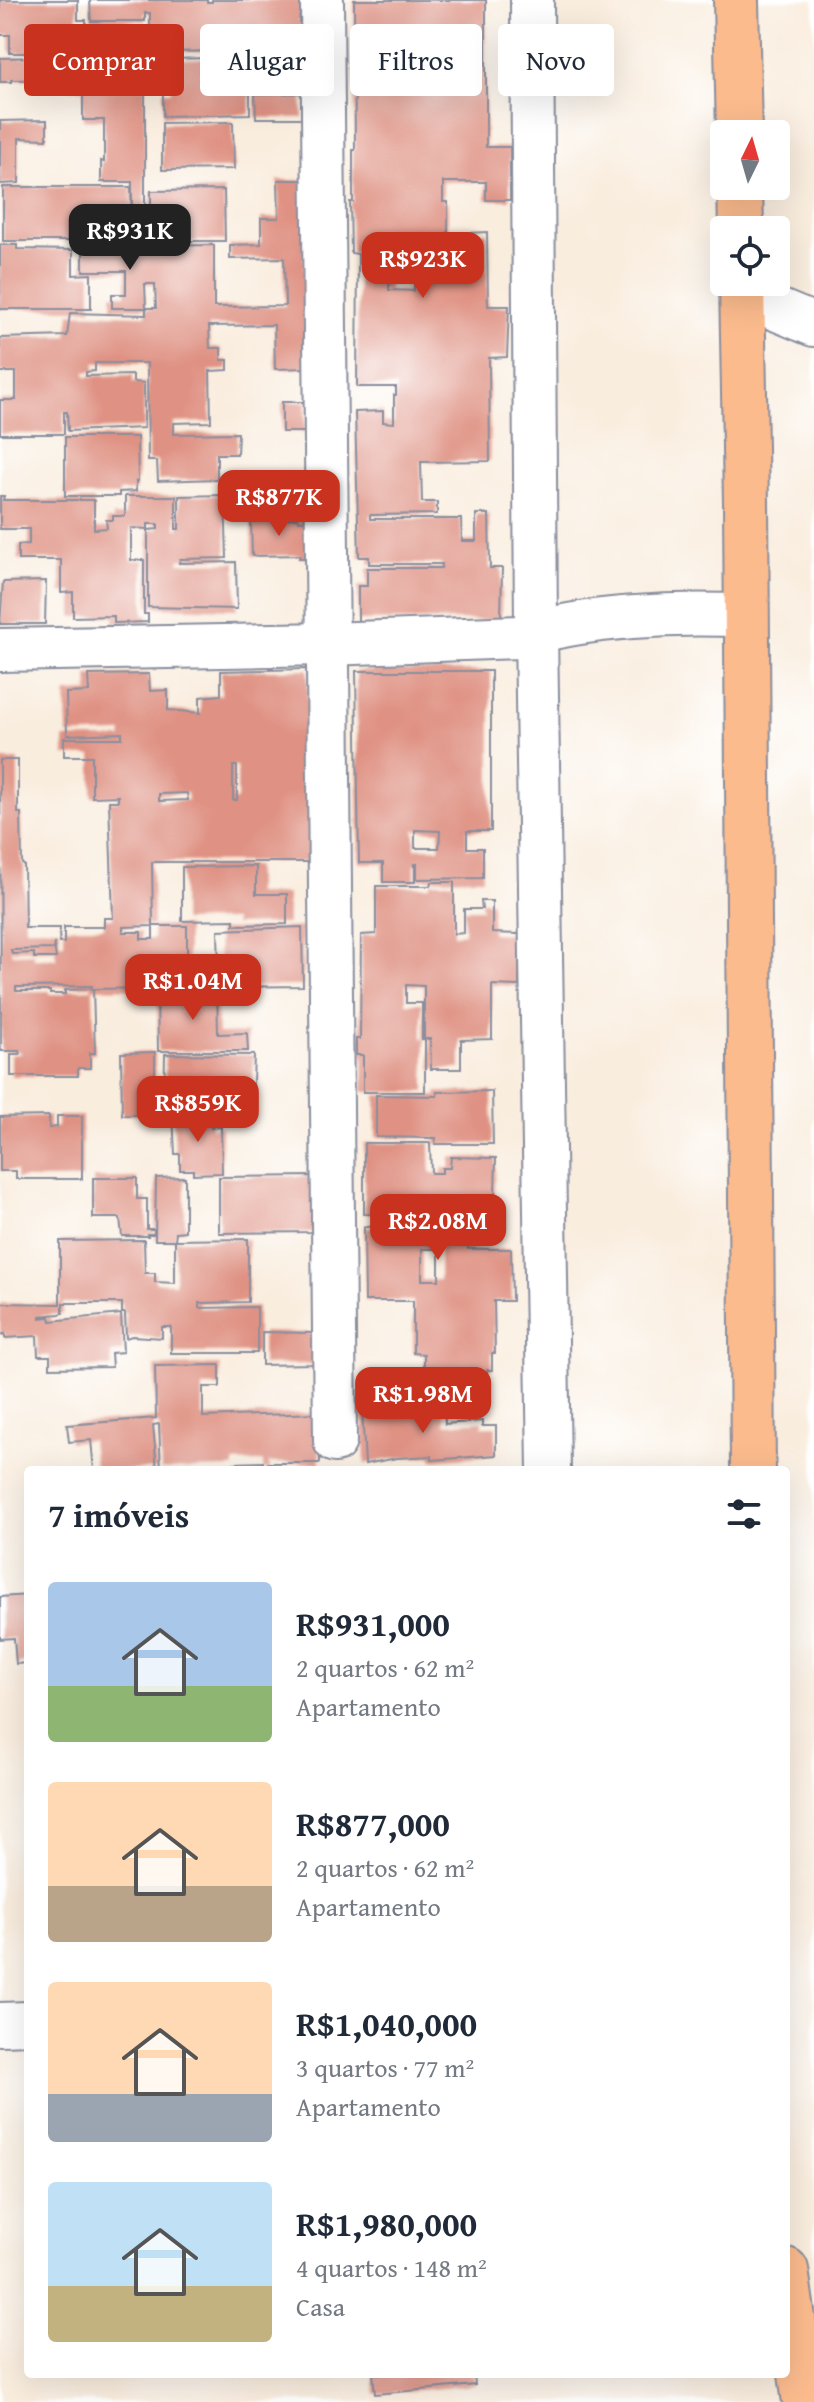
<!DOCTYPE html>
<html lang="pt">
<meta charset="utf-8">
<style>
:root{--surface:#fff;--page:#f2f2f3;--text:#1f2937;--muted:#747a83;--accent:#c8321e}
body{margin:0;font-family:"Gentium Book Plus",serif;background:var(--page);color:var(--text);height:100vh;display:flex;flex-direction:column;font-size:30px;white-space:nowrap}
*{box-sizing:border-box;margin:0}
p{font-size:26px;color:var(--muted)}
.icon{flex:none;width:44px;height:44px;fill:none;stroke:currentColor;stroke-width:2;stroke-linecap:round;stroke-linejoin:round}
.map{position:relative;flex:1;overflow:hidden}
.details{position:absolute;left:24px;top:1466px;width:766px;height:912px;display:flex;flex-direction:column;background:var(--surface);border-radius:8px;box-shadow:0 8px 32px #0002}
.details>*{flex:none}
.banner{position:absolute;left:24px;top:24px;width:766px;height:72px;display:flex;gap:16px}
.needle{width:52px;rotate:5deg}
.buttons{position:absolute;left:710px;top:120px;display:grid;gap:16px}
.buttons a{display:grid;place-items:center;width:80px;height:80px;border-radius:8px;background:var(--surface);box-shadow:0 8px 32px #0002;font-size:40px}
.price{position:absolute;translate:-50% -68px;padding:0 18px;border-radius:16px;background:var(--accent);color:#fff;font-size:26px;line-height:52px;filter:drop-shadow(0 2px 4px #0008)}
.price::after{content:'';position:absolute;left:50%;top:48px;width:24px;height:18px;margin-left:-12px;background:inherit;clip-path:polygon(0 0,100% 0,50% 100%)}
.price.selected{background:#222;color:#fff}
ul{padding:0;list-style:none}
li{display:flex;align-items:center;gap:24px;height:200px;padding:0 24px}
li span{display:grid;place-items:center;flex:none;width:224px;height:160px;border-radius:8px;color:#555}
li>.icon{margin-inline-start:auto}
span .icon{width:96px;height:96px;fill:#fffc;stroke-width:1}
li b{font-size:34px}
h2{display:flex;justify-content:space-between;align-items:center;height:96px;padding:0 24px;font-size:34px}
.pill{padding:0 28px;border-radius:8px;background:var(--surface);box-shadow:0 8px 32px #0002;font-size:28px;line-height:72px}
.pill.selected{background:var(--accent);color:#fff}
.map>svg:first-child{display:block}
.building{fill:#df9283;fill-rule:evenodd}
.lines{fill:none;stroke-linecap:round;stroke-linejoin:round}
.street-casing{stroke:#8a8e9e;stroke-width:46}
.primary-casing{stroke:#8a8e9e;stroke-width:48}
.street{stroke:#fff;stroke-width:42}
.primary{stroke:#fbbb8d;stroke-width:44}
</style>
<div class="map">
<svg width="814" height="2402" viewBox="0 0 814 2402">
<rect width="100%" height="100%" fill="#fff"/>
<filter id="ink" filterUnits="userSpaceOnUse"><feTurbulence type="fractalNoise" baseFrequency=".0125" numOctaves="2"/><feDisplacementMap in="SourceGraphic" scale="16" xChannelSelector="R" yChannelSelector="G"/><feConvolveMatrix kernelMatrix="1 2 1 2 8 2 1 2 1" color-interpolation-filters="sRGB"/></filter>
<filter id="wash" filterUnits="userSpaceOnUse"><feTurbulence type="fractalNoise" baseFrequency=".006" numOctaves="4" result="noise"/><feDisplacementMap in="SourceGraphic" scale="32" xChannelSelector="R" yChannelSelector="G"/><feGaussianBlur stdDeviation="1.8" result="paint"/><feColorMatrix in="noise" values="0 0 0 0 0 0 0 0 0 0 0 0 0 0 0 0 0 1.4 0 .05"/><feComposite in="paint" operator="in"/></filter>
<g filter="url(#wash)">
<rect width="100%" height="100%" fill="#f9edde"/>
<g id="blocks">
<g class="building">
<path d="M0 0H78V20H86V57L145 56V71H130V88L145 87V246L214 245V307L285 306 284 258 230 259V245L261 244V218H279L278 180H303L306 368 275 369 274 325 209 326 210 348H221V360H228V370L210 371 211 422 174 423V434L238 433 237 454H217V479L158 481 157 461H148L147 363H95V371L86 372V376L133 375V382L144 383V428L68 431 67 412H64V434H0V400H16V372H0V338L67 336 70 313 146 315V308H156L155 284H145L146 308H112V294H126V271H83V246H133V229H131V241H3V187H131L132 218V182H101V161L104 162V120H83V89H70V79L11 80V82H0V58L42 57 43 53H10V35H0Z"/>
<path d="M90 0H207V2H212V0H301L299 22H302V31L232 32V51L164 52V27H150V13H145V21H91Z"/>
<path d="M354 0H486V147H510V200H486V182H443V202H448V234L487 232 488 306H509L507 357 489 358 490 461 421 462 422 502H437V514L370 515V519H461L462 541H476V514H489L490 568H502L501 620 358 621V586H367V568H441L442 564H369V557H359L355 412 383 411V422L394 423V395H396V387H357L358 254 351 253 350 202H353V150H355ZM390 254H415L414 291 389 290Z"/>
<path d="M250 57V114L163 116V91H171L170 59Z"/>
<path d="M302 93 303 118H256L255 94Z"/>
<path d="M47 120V139L19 138V183L0 184V121Z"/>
<path d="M233 122 234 169 162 170V123Z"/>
<path d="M224 190 225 241H151V191Z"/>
<path d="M0 245H17V249L73 250V275L91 274V309H0Z"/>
<path d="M282 402H306L305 432H282Z"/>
<path d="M65 437H137L138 481H136V491L119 492V496H65Z"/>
<path d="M225 495 227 558 180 559 179 563 236 562 237 609 148 607V530L158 529V524H148V529L131 528V560H144V614H148V622L114 623V616L73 617V592L61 593V560H18V545L29 544V529H0V496H4L3 500H94V529L107 528 106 520H113V516H125V496H176V529H179V496Z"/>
<path d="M298 518 299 521H307V558H299L300 555 252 556 251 520Z"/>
<path d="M46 581 45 624H0L3 582Z"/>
<path d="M308 669 310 862H152L153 926 123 927V932H141V939H153V926H187V976L153 977 154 988 93 989 95 1053H90V1068H78V1076H11V1054H20L19 1051H1L0 760H18V813H21L22 864 24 865 25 928H60L59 943H64V927H104V918H113L109 801H118V796L92 797V756H64V738H122V733L67 735 66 693 89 692 88 675 149 674 150 691 168 690V710L200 713V697L221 695V671ZM233 766H237V800H233ZM187 793 188 800 159 801V794ZM54 943 56 958H34V953L12 954 11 950 54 949ZM92 986 91 989 65 990V994H50V991H16V987Z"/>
<path d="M356 671H491V831H467V848H483V878L417 879V864H415V882H383V863H359ZM415 830 440 831 439 848H415Z"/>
<path d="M256 866V894H287V924L234 925V920L182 921V867Z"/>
<path d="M431 882H454V934L464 933V909H482L481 901H492V933L518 934 520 936 519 986 492 985V1039L461 1040V1069H431L430 1039H425V1092H363V1055H356V1039H360L361 935 376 934V886H430ZM406 985 424 986V1039H422V1003H406Z"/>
<path d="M302 927 303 986 236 987V973L219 974 218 930Z"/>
<path d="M217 987 218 1034 247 1033 248 1051H158L157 989Z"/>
<path d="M155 1052V1115H122L121 1053Z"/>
<path d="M165 1054 254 1055 252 1109 164 1110Z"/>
<path d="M492 1091 493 1144H435L436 1138 376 1137V1095L437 1096V1092Z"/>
<path d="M173 1114H211V1128L221 1127 222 1173 193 1174V1170H180V1154H175Z"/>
<path d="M49 1116V1128L57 1127V1116H82V1179H16V1171H0V1117Z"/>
<path d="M364 1143H430L431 1173H442V1168H450L451 1157 496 1158 494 1229H464V1234H468V1249H511L512 1301H494L495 1353H492V1370H487V1400H424V1354L413 1353V1301H365L364 1227 404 1225V1231L462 1229V1215L364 1214ZM422 1249H439V1280H422Z"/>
<path d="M312 1176 313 1232 219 1233V1177Z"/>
<path d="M185 1177V1231L176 1232 175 1240H155L156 1178Z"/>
<path d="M93 1178H137V1199H147V1229H154V1234H147L148 1236H122L120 1218H93Z"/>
<path d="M248 1239V1302L199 1303V1308L257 1307V1353H171V1327H162V1338L132 1336 126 1338 125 1313H122V1303H63V1313L60 1314 40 1316V1318L50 1317 51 1321 121 1314 123 1352 111 1353 112 1367 50 1368V1356H38L37 1336 5 1338V1334L0 1335V1303L60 1304V1241L144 1240 145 1273H155V1282L175 1283V1240Z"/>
<path d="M262 1332 313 1333V1364L262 1365Z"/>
<path d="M220 1365V1387H203V1417L319 1413 320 1463H268L269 1470H263V1462L234 1463V1468L161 1470 159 1424 153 1425 157 1470H94L91 1440 69 1442 67 1425 156 1418 155 1366Z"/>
<path d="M444 1405 445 1424 482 1421V1426H496V1455L432 1460V1456L397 1458 365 1464 362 1408Z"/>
<path d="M28 1595V1663L16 1664 14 1638 0 1639V1597Z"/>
<path d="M373 2374H474L475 2385 375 2394Z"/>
</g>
</g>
</g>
<g filter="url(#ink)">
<use href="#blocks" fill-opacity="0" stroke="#8a8e9e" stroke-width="2"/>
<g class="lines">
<defs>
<g id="street">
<path d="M322 0 335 1441"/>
<path d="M532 0 536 632 549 1470"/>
<path d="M742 295 814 325"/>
<path d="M0 650 328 644 520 637C583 616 680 612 747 616"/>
<path d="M0 2024 28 2023"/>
</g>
<g id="primary">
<path d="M736 0 739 134"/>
<path d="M740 186 741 230"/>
<path d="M742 282 746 503 753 1470"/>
<path d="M786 2270 805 2402"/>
</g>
</defs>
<use href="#street" class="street-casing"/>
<use href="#primary" class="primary-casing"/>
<use href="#street" class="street"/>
<use href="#primary" class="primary"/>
</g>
</g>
</svg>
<div class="buttons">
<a><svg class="needle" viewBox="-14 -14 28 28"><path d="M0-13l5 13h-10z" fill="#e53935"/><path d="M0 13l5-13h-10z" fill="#747a83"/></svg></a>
<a><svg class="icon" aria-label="locate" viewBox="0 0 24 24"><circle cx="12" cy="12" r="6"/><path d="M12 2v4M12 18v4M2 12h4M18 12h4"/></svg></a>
</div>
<b class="price selected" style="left:130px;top:272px">R$931K</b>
<b class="price" style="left:423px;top:300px">R$923K</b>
<b class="price" style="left:279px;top:538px">R$877K</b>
<b class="price" style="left:193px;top:1022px">R$1.04M</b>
<b class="price" style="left:198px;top:1144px">R$859K</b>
<b class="price" style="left:438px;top:1262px">R$2.08M</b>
<b class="price" style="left:423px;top:1435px">R$1.98M</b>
<div class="banner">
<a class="pill selected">Comprar</a>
<a class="pill">Alugar</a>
<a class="pill">Filtros</a>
<a class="pill">Novo</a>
</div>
<section class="details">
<h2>7 imóveis<svg class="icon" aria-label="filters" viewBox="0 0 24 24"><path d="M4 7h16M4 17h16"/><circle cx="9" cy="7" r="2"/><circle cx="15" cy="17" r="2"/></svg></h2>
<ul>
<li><span style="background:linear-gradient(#a9c7e8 65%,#8fb573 0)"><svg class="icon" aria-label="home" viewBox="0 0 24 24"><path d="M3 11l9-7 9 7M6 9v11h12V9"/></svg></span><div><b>R$931,000</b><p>2 quartos · 62 m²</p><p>Apartamento</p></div></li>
<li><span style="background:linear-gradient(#ffd9b3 65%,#b9a48a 0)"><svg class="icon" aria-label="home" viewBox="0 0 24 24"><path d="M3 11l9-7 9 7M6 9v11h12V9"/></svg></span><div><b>R$877,000</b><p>2 quartos · 62 m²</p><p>Apartamento</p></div></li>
<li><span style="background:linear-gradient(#ffd9b3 70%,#9aa5b1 0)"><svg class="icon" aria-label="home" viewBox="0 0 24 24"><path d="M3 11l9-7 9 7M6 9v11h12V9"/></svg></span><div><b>R$1,040,000</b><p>3 quartos · 77 m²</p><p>Apartamento</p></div></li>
<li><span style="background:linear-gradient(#bfe0f5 65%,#c2b280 0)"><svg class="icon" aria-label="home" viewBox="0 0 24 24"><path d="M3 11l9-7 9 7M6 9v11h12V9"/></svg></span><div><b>R$1,980,000</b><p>4 quartos · 148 m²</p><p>Casa</p></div></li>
</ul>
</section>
</div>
